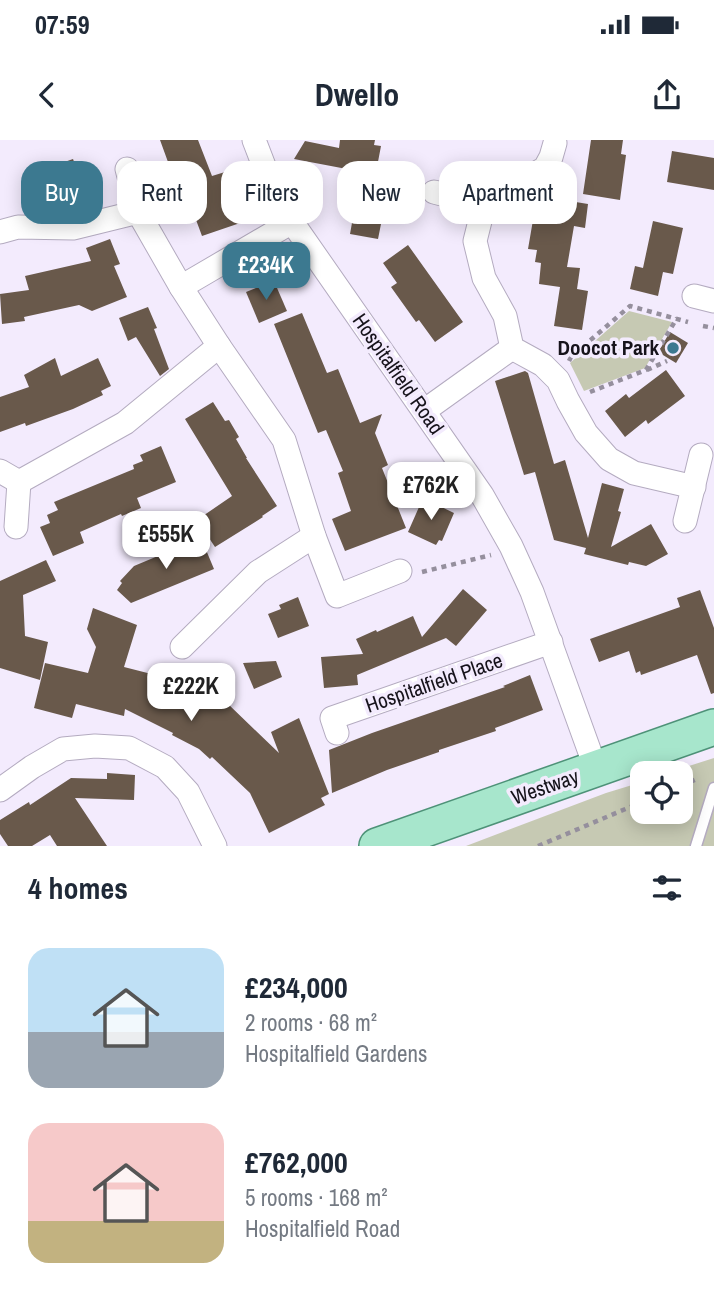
<!DOCTYPE html>
<meta charset="utf-8">
<style>
:root{--surface:#fff;--page:#f2f2f3;--text:#1f2937;--muted:#747a83;--accent:#3c7990}
body{margin:0;font-family:"Archivo Narrow",sans-serif;background:var(--page);color:var(--text);height:100vh;display:flex;flex-direction:column;font-size:26px;white-space:nowrap}
*{box-sizing:border-box;margin:0}
p{font-size:23px;color:var(--muted)}
.icon{flex:none;width:38px;height:38px;fill:none;stroke:currentColor;stroke-width:2;stroke-linecap:round;stroke-linejoin:round}
.map{position:relative;height:706px;overflow:hidden}
.panel{display:flex;flex-direction:column;background:var(--surface);flex:1}
.panel>*{flex:none}
.top-card{position:absolute;left:21px;top:21px;width:672px;height:63px;display:flex;gap:14px}
.buttons{position:absolute;left:630px;top:621px;display:grid;gap:14px}
.buttons a{display:grid;place-items:center;width:63px;height:63px;border-radius:14px;background:var(--surface);box-shadow:0 4px 18px #0003;font-size:35px}
.price{position:absolute;translate:-50% -60px;padding:0 16px;border-radius:14px;background:#fff;color:#222;font-size:23px;line-height:46px;filter:drop-shadow(0 2px 4px #0008)}
.price::after{content:'';position:absolute;left:50%;top:42px;width:21px;height:16px;margin-left:-10px;background:inherit;clip-path:polygon(0 0,100% 0,50% 100%)}
.price.on{background:var(--accent);color:#fff}
ul{padding:0;list-style:none}
li{display:flex;align-items:center;gap:21px;height:175px;padding:0 28px}
li span{display:grid;place-items:center;flex:none;width:196px;height:140px;border-radius:21px;color:#555}
li>.icon{margin-inline-start:auto}
span .icon{width:84px;height:84px;fill:#fffc;stroke-width:1}
li b{font-size:30px}
h2{display:flex;justify-content:space-between;align-items:center;height:84px;padding:0 28px;font-size:30px}
.tag{padding:0 24px;border-radius:21px;background:var(--surface);box-shadow:0 4px 18px #0003;font-size:24px;line-height:63px}
.tag.on{background:var(--accent);color:#fff}
.status{display:flex;justify-content:space-between;align-items:center;height:49px;padding:0 35px;background:var(--surface);direction:ltr}
.status svg{height:19px;fill:currentColor}
header{display:flex;justify-content:space-between;align-items:center;height:91px;padding:0 28px;background:var(--surface);font-size:32px;font-weight:700}
.map>svg:first-child{display:block}
.green{fill:#c6c9b3}
.building{fill:#69594b}
.lines{fill:none;stroke-linecap:round;stroke-linejoin:round}
.service-casing{stroke:#b4abc0;stroke-width:13}
.minor-casing{stroke:#b4abc0;stroke-width:25}
.primary-casing{stroke:#4e9278;stroke-width:38}
.path{stroke:#958f9d;stroke-width:4.5;stroke-dasharray:5 5;stroke-linecap:butt}
.service{stroke:#fff;stroke-width:10}
.minor{stroke:#fff;stroke-width:23}
.primary{stroke:#a7e6cc;stroke-width:35}
.poi-dot{fill:#3c7990;stroke:#f3ebfd;stroke-width:2.5}
.labels{text-anchor:middle;stroke-width:7;stroke-linejoin:round;paint-order:stroke}
.poi-label{font-size:21px;font-weight:bold;fill:#16131b;stroke:#f3ebfd;text-anchor:end}
.street-label{font-size:21px;fill:#16131b;stroke:#f3ebfd}
</style>
<div class="status"><b>07:59</b><svg viewBox="0 0 49 12"><path d="M0 12V9h3v3zM5 12V6h3v6zM10 12V3h3v9zM15 12V0h3v12zM26 1h20v11H26zM47 4h2v5h-2z"/></svg></div>
<header><svg class="icon" aria-label="back" viewBox="0 0 24 24"><path d="M15 5l-7 7 7 7"/></svg>Dwello<svg class="icon" aria-label="share" viewBox="0 0 24 24"><path d="M12 15V3M7 8l5-5 5 5M5 13v7h14v-7"/></svg></header>
<div class="map">
<svg width="714" height="706" viewBox="0 0 714 706">
<rect width="100%" height="100%" fill="#f3ebfd"/>
<g class="green">
<path d="M629 171 672 182 645 228 584 251 570 223Z"/>
<path d="M714 618V706H466L606 653 642 642V672H681V634L667 633Z"/>
</g>
<g class="building">
<path d="M160 0H198L212 36 225 32 243 82 202 96 182 42 177 31 172 33Z"/>
<path d="M340 0H375L374 5 381 6 377 27 383 28 379 52 387 54 378 99 350 94 357 55 348 53 352 30 294 19 305 1 339 8Z"/>
<path d="M591 0H623L621 14 626 15 620 60 583 54Z"/>
<path d="M672 11 714 18V50L667 42Z"/>
<path d="M73 19 85 52 56 62 45 29Z"/>
<path d="M551 58 588 64 585 88 574 86 567 127 580 128 577 149 588 151 582 190 554 186 560 147 539 144 541 123 535 122 537 110 528 109 533 80 547 82Z"/>
<path d="M653 81 683 88 673 134 663 132 658 156 630 149 635 126 643 128Z"/>
<path d="M110 99 120 124 114 126 127 157 92 171 79 165 24 177 25 181 2 184 0 154 29 150 25 136 91 121 86 108Z"/>
<path d="M408 105 463 182 435 202 419 180 416 182 391 147 397 143 383 123Z"/>
<path d="M274 141 287 171 259 183 246 152Z"/>
<path d="M148 167 157 188 154 189 169 229 160 236 136 197 128 201 119 178Z"/>
<path d="M302 173 327 233 338 229 360 283 382 274 375 293 388 325 382 328 406 388 345 411 332 379 351 371 338 333 343 331 326 290 318 293 274 184Z"/>
<path d="M670 192 688 203 676 223 658 212Z"/>
<path d="M55 218 61 236 98 218 111 246 101 251 103 255 73 269 26 286 25 283 0 292V257L29 247 24 235Z"/>
<path d="M666 230 685 256 648 284 646 280 625 297 605 271 626 254 629 258Z"/>
<path d="M525 231 528 233 554 324 565 320 588 398 602 343 624 349 618 371 621 372 611 407 651 384 668 414 646 426 629 422 628 425 584 414 586 408 554 400 535 332 524 335 495 241Z"/>
<path d="M213 262 225 281 229 280 239 297 236 299 247 318H246L277 366 262 376 263 377 215 407 197 380 232 356 185 279Z"/>
<path d="M161 306 176 342 137 358 141 368 122 376 121 374 80 392 84 403 53 416 40 387 50 383 47 375 58 370 54 362 134 329 133 325 143 321 140 315Z"/>
<path d="M423 358 454 373 442 401 439 400 436 405 408 392Z"/>
<path d="M201 398 214 429 131 463 117 450 122 443 120 441 134 426Z"/>
<path d="M46 420 56 441 23 455 25 496 48 502 40 540 0 528V441Z"/>
<path d="M463 449 487 470 456 506 446 498 357 535 358 545 324 548 321 517 363 514 356 499 376 490 377 492 413 476 422 497Z"/>
<path d="M700 450 714 488V553L711 554 697 515 641 535 640 531 636 533 629 511 599 522 590 499 680 467 677 458Z"/>
<path d="M298 457 309 486 278 498 268 474 281 469 279 465Z"/>
<path d="M93 468 137 485 124 527 171 539 224 566 227 563 279 613 271 592 299 578 329 654 321 658 325 665 269 693 250 653 212 617 210 619 199 609 172 595 173 593 125 569 124 576 76 564 72 578 34 568 45 523 88 533 96 507 87 489Z"/>
<path d="M276 521 282 537 254 549 243 523Z"/>
<path d="M530 535 543 570 495 588 496 591 439 610V612L387 630 332 653 329 610 372 593 505 547 503 546Z"/>
<path d="M107 633 135 635 134 660 75 658 107 706H57L50 695 32 706H8L0 694V680L29 662 30 665 71 638 107 639Z"/>
</g>
<g class="lines">
<defs>
<path id="service" d="M696 706 714 648"/>
<g id="minor">
<path d="M254 0 264 26 292 82 482 355 511 406 532 452 596 629"/>
<path d="M555 3 551 17 545 28 508 49 484 65 475 101 484 138 505 176 512 208 543 225 558 240 568 261 586 293 609 319 634 333 694 347"/>
<path d="M127 29 138 72 181 147 219 206 284 300 314 396 337 456 400 431"/>
<path d="M434 52 484 65"/>
<path d="M0 92 18 87 73 88 138 72"/>
<path d="M181 147 292 82"/>
<path d="M694 156 714 161"/>
<path d="M424 271 512 208"/>
<path d="M0 331 19 342 16 387"/>
<path d="M19 342 125 283 219 206"/>
<path d="M685 381 701 315"/>
<path d="M182 507 258 432 314 396"/>
<path d="M337 593 332 578 551 502"/>
<path d="M0 650 32 627 63 609 95 606 129 608 165 627 188 652 215 706"/>
</g>
<path id="primary" d="M377 706 714 587"/>
</defs>
<use href="#service" class="service-casing"/>
<use href="#minor" class="minor-casing"/>
<use href="#primary" class="primary-casing"/>
<g class="path">
<path d="M703 186 714 188"/>
<path d="M569 221 571 217 630 166 688 182"/>
<path d="M647 230 667 221"/>
<path d="M590 252 646 230 677 178"/>
<path d="M422 432 491 415"/>
<path d="M681 646 699 638"/>
<path d="M538 706 642 662"/>
</g>
<use href="#service" class="service"/>
<use href="#minor" class="minor"/>
<use href="#primary" class="primary"/>
</g>
<circle class="poi-dot" cx="673" cy="208" r="7"/>
<g class="labels">
<g class="poi-label">
<text x="659" y="215">Doocot Park</text>
</g>
<g class="street-label">
<text transform="translate(398 234) rotate(55)" y="7">Hospitalfield Road</text>
<text transform="translate(434 543) rotate(-19)" y="7">Hospitalfield Place</text>
<text transform="translate(545 647) rotate(-19)" y="7">Westway</text>
</g>
</g>
</svg>
<div class="buttons">
<a><svg class="icon" aria-label="locate" viewBox="0 0 24 24"><circle cx="12" cy="12" r="6"/><path d="M12 2v4M12 18v4M2 12h4M18 12h4"/></svg></a>
</div>
<b class="price on" style="left:266px;top:162px">£234K</b>
<b class="price" style="left:431px;top:382px">£762K</b>
<b class="price" style="left:166px;top:431px">£555K</b>
<b class="price" style="left:191px;top:583px">£222K</b>
<div class="top-card">
<a class="tag on">Buy</a>
<a class="tag">Rent</a>
<a class="tag">Filters</a>
<a class="tag">New</a>
<a class="tag">Apartment</a>
</div>
</div>
<section class="panel">
<h2>4 homes<svg class="icon" aria-label="filters" viewBox="0 0 24 24"><path d="M4 7h16M4 17h16"/><circle cx="9" cy="7" r="2"/><circle cx="15" cy="17" r="2"/></svg></h2>
<ul>
<li><span style="background:linear-gradient(#bfe0f5 60%,#9aa5b1 0)"><svg class="icon" aria-label="home" viewBox="0 0 24 24"><path d="M3 11l9-7 9 7M6 9v11h12V9"/></svg></span><div><b>£234,000</b><p>2 rooms · 68 m²</p><p>Hospitalfield Gardens</p></div></li>
<li><span style="background:linear-gradient(#f6c9c9 70%,#c2b280 0)"><svg class="icon" aria-label="home" viewBox="0 0 24 24"><path d="M3 11l9-7 9 7M6 9v11h12V9"/></svg></span><div><b>£762,000</b><p>5 rooms · 168 m²</p><p>Hospitalfield Road</p></div></li>
</ul>
</section>
